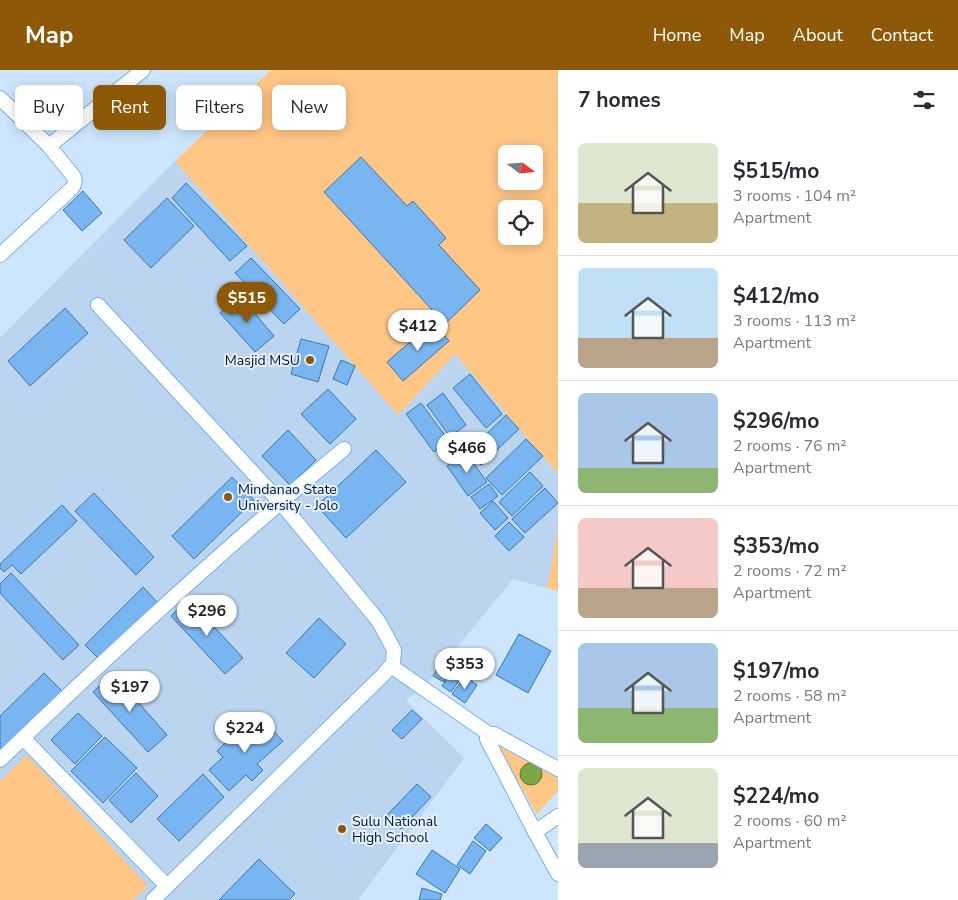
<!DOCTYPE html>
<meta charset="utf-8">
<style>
:root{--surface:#fff;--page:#f7f7f7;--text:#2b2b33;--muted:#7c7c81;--line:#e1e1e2;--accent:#8d5808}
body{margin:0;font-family:"Nunito Sans",sans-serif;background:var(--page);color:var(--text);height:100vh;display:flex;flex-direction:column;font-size:19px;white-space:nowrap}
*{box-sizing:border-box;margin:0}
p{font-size:16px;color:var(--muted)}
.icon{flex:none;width:28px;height:28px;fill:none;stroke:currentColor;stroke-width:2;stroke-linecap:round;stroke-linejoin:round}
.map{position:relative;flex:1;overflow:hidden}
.drawer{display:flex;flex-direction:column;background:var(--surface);width:400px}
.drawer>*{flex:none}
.hud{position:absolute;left:15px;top:15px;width:468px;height:45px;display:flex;gap:10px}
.needle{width:32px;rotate:106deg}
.tools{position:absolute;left:498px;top:75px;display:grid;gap:10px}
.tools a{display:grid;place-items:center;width:45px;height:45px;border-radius:8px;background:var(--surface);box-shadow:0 2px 12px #0003;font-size:25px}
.price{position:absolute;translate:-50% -42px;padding:0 11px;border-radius:18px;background:#fff;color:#222;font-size:16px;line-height:32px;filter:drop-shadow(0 1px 2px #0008)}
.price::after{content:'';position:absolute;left:50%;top:30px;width:15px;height:11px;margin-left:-8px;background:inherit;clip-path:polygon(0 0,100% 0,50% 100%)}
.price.on{background:var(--accent);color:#fff}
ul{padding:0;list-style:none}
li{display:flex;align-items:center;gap:15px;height:125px;padding:0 20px}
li+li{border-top:1px solid var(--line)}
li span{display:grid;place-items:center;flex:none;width:140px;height:100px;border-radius:8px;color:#555}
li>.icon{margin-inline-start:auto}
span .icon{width:60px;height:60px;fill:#fffc;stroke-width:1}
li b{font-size:21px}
h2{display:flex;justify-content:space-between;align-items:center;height:60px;padding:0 20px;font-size:21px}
.tag{padding:0 18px;border-radius:8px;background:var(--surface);box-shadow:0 2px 12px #0003;font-size:18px;line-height:45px}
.tag.on{background:var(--accent);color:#fff}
header{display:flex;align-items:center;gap:30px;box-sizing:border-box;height:70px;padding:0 25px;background:var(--accent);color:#fff}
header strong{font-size:24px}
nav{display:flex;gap:28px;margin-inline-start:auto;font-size:18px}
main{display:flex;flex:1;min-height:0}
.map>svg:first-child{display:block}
.built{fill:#bbd4ef}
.green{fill:#ffc686;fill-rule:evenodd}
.water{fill:#7da545;stroke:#587a3d}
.building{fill:#79b6f1;stroke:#3b75ab}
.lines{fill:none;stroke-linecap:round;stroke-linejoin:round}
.minor-casing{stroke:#76b1eb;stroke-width:16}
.minor{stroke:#fff;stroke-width:14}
.poi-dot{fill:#8d5808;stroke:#e4f0fd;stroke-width:2}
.labels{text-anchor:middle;stroke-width:4;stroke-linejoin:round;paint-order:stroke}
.poi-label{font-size:14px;fill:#001429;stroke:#e4f0fd;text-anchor:start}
</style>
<header>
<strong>Map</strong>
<nav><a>Home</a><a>Map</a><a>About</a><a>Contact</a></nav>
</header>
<main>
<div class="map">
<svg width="558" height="830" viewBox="0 0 558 830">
<rect width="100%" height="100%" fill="#cde5fd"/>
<path class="built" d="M175 91 398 345 455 284 558 404V459L547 518 513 509 431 609 406 631 464 688 358 830H0V268Z"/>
<g class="green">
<path d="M271 0H558V404L455 284 398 345 175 91ZM506 84H534V111H506ZM506 139H534V166H506Z"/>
<path d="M558 459V521L547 518Z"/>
<path d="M492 667 558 701V721L537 744Z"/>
<path d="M27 685 148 816 133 830H0V711Z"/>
</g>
<circle class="water" cx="531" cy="704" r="11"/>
<g class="building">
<path d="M361 87 407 136 413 131 446 168 439 175 480 220 445 254 324 122Z"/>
<path d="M186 113 247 176 230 191 172 128Z"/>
<path d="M83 121 102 143 82 161 63 140Z"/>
<path d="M167 128 194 156 151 198 124 170Z"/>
<path d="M251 188 300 239 284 254 235 203Z"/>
<path d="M240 226 274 266 255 282 220 243Z"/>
<path d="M65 238 88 263 30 316 8 291Z"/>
<path d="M433 252 449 271 403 311 387 292Z"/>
<path d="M301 269 329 276 318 312 291 304Z"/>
<path d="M341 290 355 296 347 315 333 309Z"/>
<path d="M470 304 502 344 486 358 453 318Z"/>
<path d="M328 319 356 349 330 374 301 344Z"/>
<path d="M443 323 466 355 450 367 427 335Z"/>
<path d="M421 333 449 371 434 382 406 344Z"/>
<path d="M506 345 519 359 481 395 468 382Z"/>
<path d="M288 360 316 390 290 415 262 386Z"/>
<path d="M526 369 543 386 502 425 486 408Z"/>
<path d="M376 380 406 412 346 468 317 436Z"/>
<path d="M466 383 487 412 468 426 447 396Z"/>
<path d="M530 402 543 416 512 446 499 432Z"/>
<path d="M232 407 254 430 194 489 172 466Z"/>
<path d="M489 414 498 426 480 439 471 427Z"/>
<path d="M545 418 558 433 525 463 512 449Z"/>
<path d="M94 423 154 487 136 505 75 441Z"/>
<path d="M493 431 508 448 495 460 480 443Z"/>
<path d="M62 435 77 451 21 504 12 495 4 502 0 498V494Z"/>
<path d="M509 452 524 467 509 481 495 466Z"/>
<path d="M11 503 79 575 63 590 0 523V514Z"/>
<path d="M143 517 158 533 100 590 85 575Z"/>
<path d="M188 529 243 588 225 604 171 546Z"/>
<path d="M319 548 346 574 314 608 286 583Z"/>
<path d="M519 564 551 581 528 623 496 605Z"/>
<path d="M448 582 458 588 444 612 433 606Z"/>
<path d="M457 595 466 601 451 622 442 616Z"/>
<path d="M44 603 62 621 0 683V646Z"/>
<path d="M113 604 167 665 148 682 93 622Z"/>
<path d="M465 606 477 615 465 633 452 624Z"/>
<path d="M412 640 422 649 402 669 392 660Z"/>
<path d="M78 643 102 666 75 694 51 670Z"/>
<path d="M262 649 283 671 257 694 263 700 252 711 246 705 229 721 209 700 223 687 217 681 241 658 246 663Z"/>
<path d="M105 667 137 698 103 733 71 701Z"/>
<path d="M136 703 158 726 131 753 109 730Z"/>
<path d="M203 704 224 727 179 771 157 749Z"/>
<path d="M417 714 431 727 401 759 387 745Z"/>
<path d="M486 754 502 768 490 781 474 768Z"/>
<path d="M473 771 486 781 470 804 457 795Z"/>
<path d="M432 780 460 799 445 823 416 804Z"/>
<path d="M259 789 295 824 289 830H219Z"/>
<path d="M422 818 442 824 440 830H419Z"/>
</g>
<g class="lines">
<defs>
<g id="minor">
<path d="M0 28 49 76 74 107C76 113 74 117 69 121L0 185"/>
<path d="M49 76 143 0"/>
<path d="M98 235 280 432 371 542 379 552 394 580 393 593 383 605 153 830"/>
<path d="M391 596 489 664"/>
<path d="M23 668 167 816"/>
<path d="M0 690C111 583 225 477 344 379"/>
<path d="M558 746 535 762 558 804"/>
<path d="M535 762 487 669 489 664H494L558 699"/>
</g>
</defs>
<use href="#minor" class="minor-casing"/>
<use href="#minor" class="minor"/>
</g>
<g class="poi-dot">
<circle cx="310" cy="290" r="5"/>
<circle cx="228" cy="427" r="5"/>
<circle cx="342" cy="759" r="5"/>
</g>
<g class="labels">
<g class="poi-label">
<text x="300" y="295" text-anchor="end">Masjid MSU</text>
<text x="238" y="424">Mindanao State<tspan x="238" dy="16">University - Jolo</tspan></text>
<text x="352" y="756">Sulu National<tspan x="352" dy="16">High School</tspan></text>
</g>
</g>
</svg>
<div class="tools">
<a><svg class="needle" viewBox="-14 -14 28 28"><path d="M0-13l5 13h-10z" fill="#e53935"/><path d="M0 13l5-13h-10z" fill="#7c7c81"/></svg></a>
<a><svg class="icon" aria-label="locate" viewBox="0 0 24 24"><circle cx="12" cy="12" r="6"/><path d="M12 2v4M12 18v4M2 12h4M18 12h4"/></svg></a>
</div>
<b class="price on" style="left:247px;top:254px">$515</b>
<b class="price" style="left:418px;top:282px">$412</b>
<b class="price" style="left:467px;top:404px">$466</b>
<b class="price" style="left:207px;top:567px">$296</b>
<b class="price" style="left:465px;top:620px">$353</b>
<b class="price" style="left:130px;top:643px">$197</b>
<b class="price" style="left:245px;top:684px">$224</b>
<div class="hud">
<a class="tag">Buy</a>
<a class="tag on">Rent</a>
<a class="tag">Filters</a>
<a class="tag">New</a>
</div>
</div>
<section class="drawer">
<h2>7 homes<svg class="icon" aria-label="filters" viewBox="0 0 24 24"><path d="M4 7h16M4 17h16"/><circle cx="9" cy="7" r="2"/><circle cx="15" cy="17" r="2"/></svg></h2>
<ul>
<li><span style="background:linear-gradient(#dfe7d0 60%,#c2b280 0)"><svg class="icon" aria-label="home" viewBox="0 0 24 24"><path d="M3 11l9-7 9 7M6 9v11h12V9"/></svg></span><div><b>$515/mo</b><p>3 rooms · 104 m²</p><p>Apartment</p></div></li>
<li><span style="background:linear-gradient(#bfe0f5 70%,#b9a48a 0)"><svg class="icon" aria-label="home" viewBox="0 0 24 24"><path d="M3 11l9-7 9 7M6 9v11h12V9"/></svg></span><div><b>$412/mo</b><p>3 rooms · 113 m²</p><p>Apartment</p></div></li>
<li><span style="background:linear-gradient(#a9c7e8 75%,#8fb573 0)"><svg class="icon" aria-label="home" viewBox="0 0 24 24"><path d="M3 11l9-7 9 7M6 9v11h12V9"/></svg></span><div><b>$296/mo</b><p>2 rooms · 76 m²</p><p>Apartment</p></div></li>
<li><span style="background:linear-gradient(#f6c9c9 70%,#b9a48a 0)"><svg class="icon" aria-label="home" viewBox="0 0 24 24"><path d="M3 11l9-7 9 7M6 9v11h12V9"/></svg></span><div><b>$353/mo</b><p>2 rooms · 72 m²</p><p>Apartment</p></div></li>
<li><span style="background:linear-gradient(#a9c7e8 65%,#8fb573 0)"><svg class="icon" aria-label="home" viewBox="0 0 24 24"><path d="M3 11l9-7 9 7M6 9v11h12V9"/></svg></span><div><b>$197/mo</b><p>2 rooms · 58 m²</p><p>Apartment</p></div></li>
<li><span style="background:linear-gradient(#dfe7d0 75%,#9aa5b1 0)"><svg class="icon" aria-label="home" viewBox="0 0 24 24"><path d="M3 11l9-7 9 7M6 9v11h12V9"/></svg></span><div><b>$224/mo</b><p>2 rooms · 60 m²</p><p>Apartment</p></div></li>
</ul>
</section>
</main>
